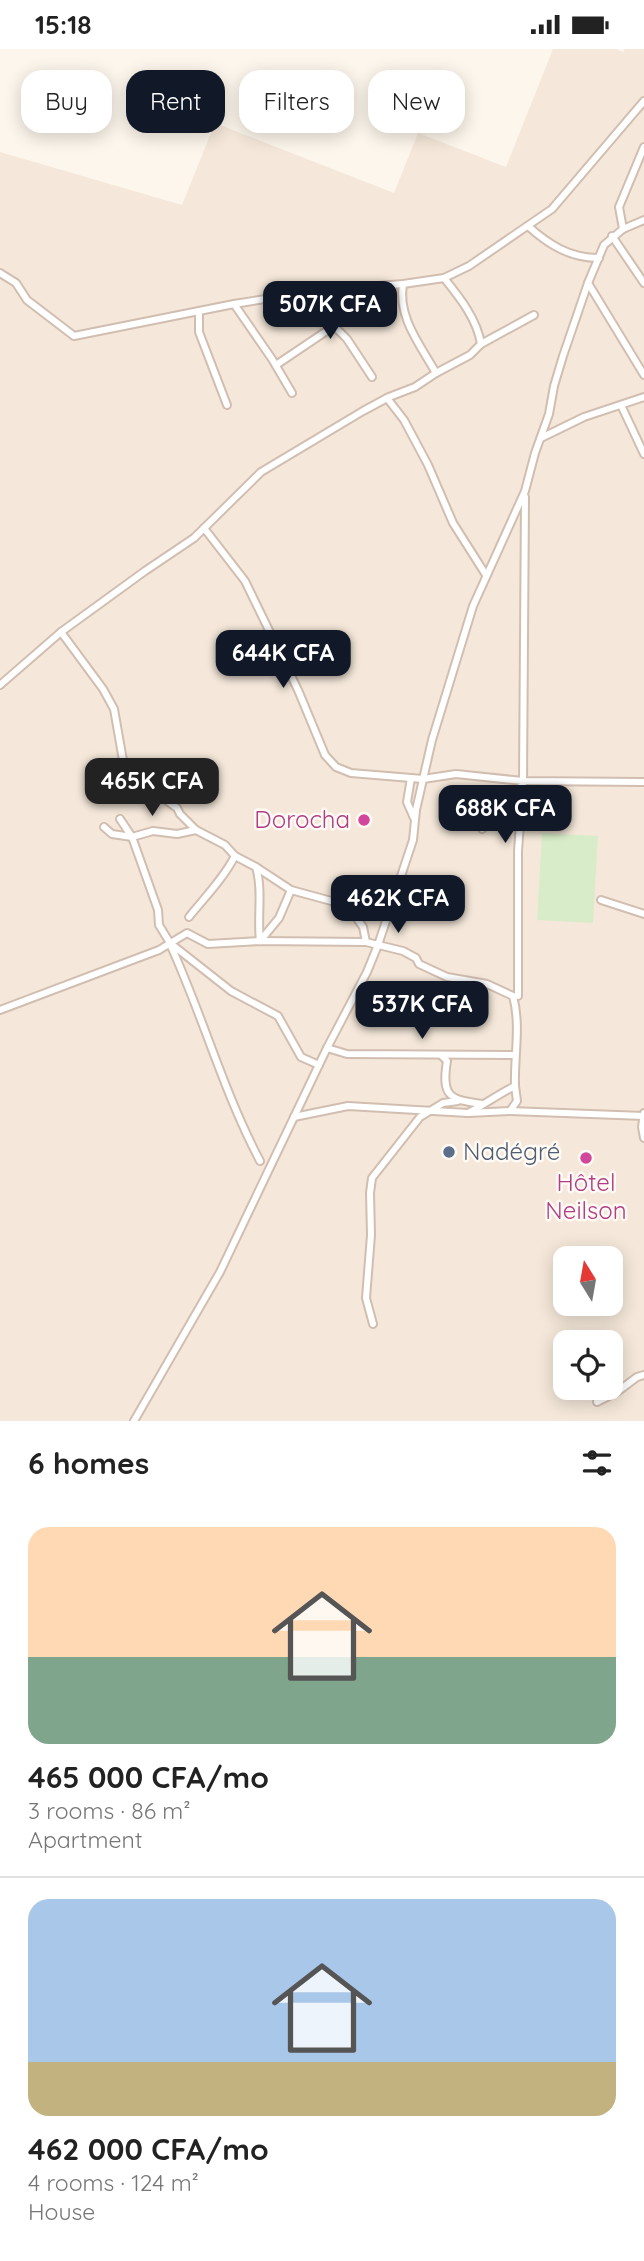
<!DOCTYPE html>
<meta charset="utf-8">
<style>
:root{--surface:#fff;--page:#f6f6f6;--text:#222;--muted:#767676;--line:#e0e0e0;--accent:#111827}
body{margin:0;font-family:Quicksand,sans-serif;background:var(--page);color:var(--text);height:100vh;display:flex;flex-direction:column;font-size:26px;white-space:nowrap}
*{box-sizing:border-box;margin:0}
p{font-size:23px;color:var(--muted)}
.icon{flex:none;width:38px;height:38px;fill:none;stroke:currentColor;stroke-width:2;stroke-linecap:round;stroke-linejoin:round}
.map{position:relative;height:1372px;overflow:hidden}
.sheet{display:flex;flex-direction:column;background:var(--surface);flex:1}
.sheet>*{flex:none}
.banner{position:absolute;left:21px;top:21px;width:602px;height:63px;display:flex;gap:14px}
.needle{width:46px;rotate:349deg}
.tools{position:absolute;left:553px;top:1197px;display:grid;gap:14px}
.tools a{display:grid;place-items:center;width:70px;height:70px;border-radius:14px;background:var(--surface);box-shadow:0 4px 18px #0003;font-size:35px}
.price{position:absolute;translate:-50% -60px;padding:0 16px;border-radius:14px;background:var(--accent);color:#fff;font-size:23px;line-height:46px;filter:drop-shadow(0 2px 4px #0008)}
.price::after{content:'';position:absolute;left:50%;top:42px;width:21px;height:16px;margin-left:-10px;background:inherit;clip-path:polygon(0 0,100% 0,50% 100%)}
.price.selected{background:#222;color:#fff}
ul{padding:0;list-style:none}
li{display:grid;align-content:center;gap:14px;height:371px;padding:0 28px}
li+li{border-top:2px solid var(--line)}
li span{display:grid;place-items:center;height:217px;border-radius:21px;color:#555}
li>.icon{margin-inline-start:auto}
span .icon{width:126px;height:126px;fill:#fffc;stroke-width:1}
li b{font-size:30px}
h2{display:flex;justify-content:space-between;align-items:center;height:84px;padding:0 28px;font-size:30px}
.chip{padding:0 24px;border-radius:21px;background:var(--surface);box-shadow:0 4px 18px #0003;font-size:24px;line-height:63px}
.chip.selected{background:var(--accent);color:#fff}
.status{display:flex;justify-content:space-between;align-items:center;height:49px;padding:0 35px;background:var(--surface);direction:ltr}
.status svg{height:19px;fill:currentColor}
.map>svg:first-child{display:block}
.residential{fill:#f5e8da;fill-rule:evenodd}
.green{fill:#d8ecc9}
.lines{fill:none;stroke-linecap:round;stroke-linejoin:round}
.minor-casing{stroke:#d1beb0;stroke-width:10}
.minor{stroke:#fff;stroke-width:6}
.hotel-dot{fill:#d1479c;stroke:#fffaf3;stroke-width:2.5}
.service-dot{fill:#5c6f8a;stroke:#fffaf3;stroke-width:2.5}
.labels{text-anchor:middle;stroke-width:5;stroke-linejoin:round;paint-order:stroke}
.hotel-label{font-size:24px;fill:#b23c85;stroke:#fffaf3;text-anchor:end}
.service-label{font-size:24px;fill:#4e5e75;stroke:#fffaf3;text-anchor:start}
</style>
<div class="status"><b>15:18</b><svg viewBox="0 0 49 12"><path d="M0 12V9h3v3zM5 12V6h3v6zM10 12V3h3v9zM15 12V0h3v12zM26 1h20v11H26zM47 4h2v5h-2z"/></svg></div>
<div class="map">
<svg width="644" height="1372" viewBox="0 0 644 1372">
<rect width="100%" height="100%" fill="#fdf6ec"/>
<path class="residential" d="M553 0H616L623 3 625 0H644V1372H0V103L182 156 215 74 394 144 418 84 506 118ZM565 1209H611V1255H565ZM565 1293H611V1339H565Z"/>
<path class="green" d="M542 784 598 787 593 874 537 871Z"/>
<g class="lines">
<defs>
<g id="minor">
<path d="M528 177C549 196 570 209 599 209"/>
<path d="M623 180 644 171"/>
<path d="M612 187 644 234"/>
<path d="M0 224 16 234 27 251 74 287 234 255 315 242 403 235 444 229 469 217 552 160 644 52"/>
<path d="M588 234 644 326"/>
<path d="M403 235C397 268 421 297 436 324"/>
<path d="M315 242 334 277 347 290 372 328"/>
<path d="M234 255 272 310 292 344"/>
<path d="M199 262V283L227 356"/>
<path d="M481 295 534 266"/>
<path d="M276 316 334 277"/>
<path d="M387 349 404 371 428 416 453 474 486 526"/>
<path d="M621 356 644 405"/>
<path d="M541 389 584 368 644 348"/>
<path d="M525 448 523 732 644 733"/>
<path d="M204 479 245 532 298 641 325 706 336 718 351 724 411 729 407 753 414 769"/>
<path d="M61 583 103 640 114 660 124 717 128 724 177 759 180 765 196 781 225 796 235 807 256 818 291 841 335 853 350 860 363 878 366 893"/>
<path d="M0 636 61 583 145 522 194 489 261 423 363 362 389 348 415 338 436 324 470 306 481 295C477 270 460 249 444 229"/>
<path d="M411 729 423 730 456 725 523 732 518 802V947"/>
<path d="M120 770 132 788 158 861 159 876 170 894 231 942 278 967 301 1008 319 1016"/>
<path d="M104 778 112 785 132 788 153 782 177 785 196 781"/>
<path d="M482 780 514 749 520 738"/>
<path d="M256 818C263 842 257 868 260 892"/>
<path d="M601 851 644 865"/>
<path d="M189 868C205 848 223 830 235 807"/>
<path d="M260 892 279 869 291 841"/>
<path d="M170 895C203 967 223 1042 260 1112"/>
<path d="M0 961 159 901 187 884 208 895 260 892 366 893 403 902 416 909 419 915 447 928 487 935 513 947C521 976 514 1007 515 1037 498 1045 484 1056 468 1064"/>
<path d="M327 999 347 1005 515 1006"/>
<path d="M441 1006 447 1012C441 1048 450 1051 483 1055"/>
<path d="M510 1062 517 1052 515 1037"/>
<path d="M644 1064 642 1078 644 1089"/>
<path d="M294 1068 348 1057 468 1064 510 1062 644 1067"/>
<path d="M373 1275 366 1249 371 1186 370 1144 372 1129 420 1068 443 1054 458 1052"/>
<path d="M597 1353 617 1343 637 1328 644 1326"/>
<path d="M134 1372 220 1223 327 999 367 923 378 896 413 791 416 761 432 691 473 557 525 442 535 404 549 365 554 337 563 307 588 234 604 196 623 180 619 158 644 98"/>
</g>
</defs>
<use href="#minor" class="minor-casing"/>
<use href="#minor" class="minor"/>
</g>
<g class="hotel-dot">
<circle cx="364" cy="771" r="7"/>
<circle cx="586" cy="1109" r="7"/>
</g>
<circle class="service-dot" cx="449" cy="1103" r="7"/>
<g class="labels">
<g class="hotel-label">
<text x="350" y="779">Dorocha</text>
<text x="586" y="1142" text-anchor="middle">Hôtel<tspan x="586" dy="28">Neilson</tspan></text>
</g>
<g class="service-label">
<text x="463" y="1111">Nadégré</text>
</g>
</g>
</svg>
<div class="tools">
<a><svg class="needle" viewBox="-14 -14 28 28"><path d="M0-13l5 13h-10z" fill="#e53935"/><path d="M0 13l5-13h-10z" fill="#767676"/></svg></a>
<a><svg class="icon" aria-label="locate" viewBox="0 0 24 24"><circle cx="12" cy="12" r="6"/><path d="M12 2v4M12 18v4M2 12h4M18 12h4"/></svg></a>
</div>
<b class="price" style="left:330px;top:292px">507K CFA</b>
<b class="price" style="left:283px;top:641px">644K CFA</b>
<b class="price selected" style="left:152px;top:769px">465K CFA</b>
<b class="price" style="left:505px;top:796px">688K CFA</b>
<b class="price" style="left:398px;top:886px">462K CFA</b>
<b class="price" style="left:422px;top:992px">537K CFA</b>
<div class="banner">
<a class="chip">Buy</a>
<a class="chip selected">Rent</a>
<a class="chip">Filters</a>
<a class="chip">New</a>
</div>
</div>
<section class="sheet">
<h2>6 homes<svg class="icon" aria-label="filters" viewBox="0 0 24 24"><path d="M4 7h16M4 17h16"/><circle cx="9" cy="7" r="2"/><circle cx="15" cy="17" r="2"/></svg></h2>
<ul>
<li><span style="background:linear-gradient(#ffd9b3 60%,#7fa58c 0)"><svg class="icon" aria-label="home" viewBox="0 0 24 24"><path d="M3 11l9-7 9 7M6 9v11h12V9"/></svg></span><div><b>465 000 CFA/mo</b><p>3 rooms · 86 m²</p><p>Apartment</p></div></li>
<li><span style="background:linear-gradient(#a9c7e8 75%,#c2b280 0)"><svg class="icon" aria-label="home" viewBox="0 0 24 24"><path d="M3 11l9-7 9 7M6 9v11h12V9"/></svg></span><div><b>462 000 CFA/mo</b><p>4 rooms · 124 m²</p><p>House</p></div></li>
</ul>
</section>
